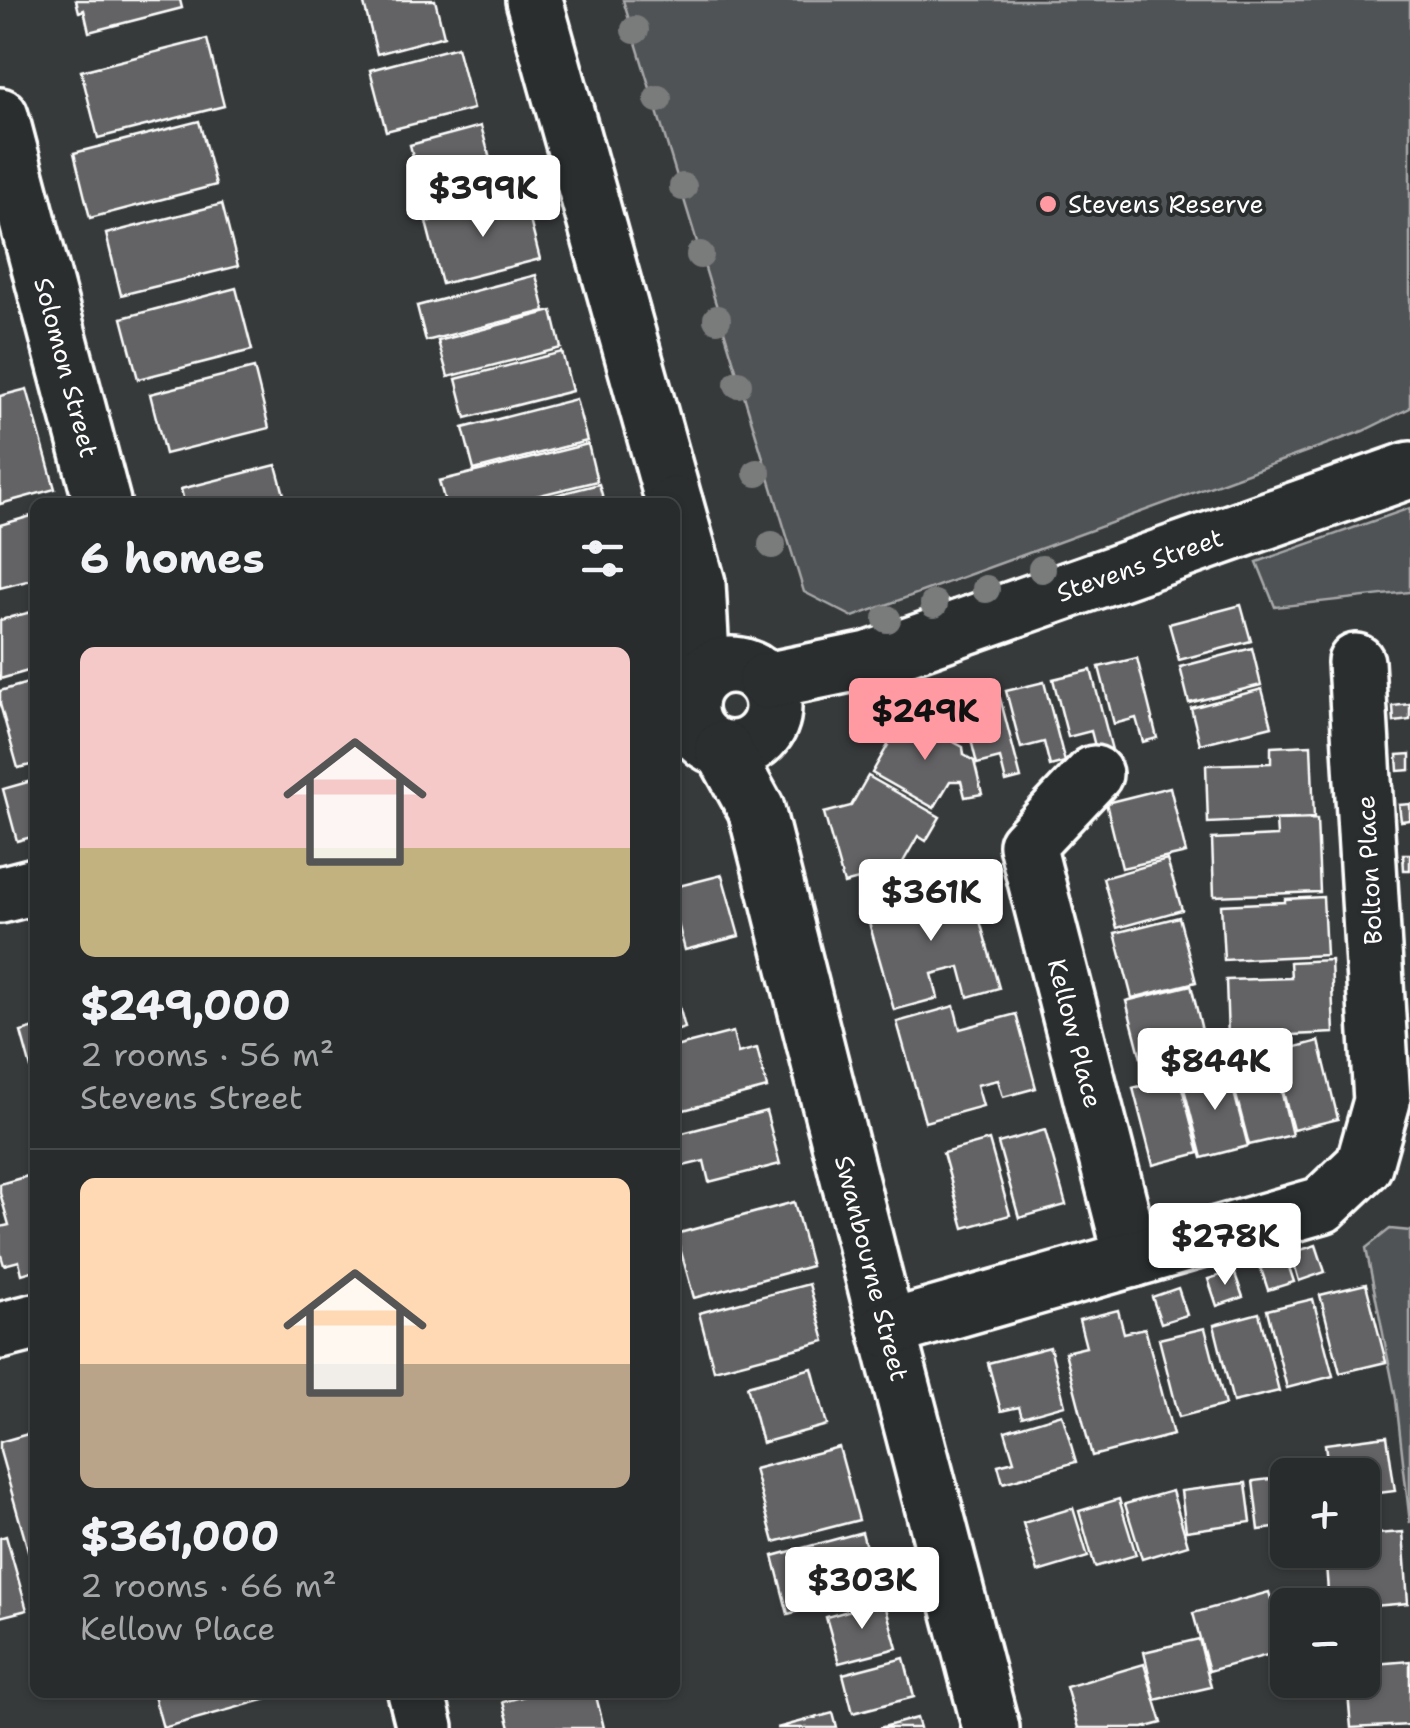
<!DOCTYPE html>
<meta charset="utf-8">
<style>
:root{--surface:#292c2c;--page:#353838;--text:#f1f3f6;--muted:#a5a7a9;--line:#454848;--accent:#ff9aa2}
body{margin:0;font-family:"Shantell Sans",sans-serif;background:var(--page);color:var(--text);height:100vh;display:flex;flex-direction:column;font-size:38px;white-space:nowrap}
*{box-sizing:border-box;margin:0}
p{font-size:32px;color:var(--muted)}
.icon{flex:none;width:55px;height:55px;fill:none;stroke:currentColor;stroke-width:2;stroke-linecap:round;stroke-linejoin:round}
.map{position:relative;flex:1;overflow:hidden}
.panel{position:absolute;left:30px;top:498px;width:650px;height:1200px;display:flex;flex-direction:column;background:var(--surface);border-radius:15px;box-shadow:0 2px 8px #0004,0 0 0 2px var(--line)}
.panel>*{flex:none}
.fabs{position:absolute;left:1270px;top:1458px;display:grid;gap:20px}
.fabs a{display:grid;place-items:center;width:110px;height:110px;border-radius:15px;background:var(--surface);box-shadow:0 2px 8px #0004,0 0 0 2px var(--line);font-size:50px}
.price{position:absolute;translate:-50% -85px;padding:0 22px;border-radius:10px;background:#fff;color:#222;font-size:32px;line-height:65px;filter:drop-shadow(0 2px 5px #0008)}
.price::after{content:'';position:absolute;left:50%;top:60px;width:30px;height:22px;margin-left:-15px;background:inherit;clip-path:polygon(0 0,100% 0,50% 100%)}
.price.selected{background:var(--accent);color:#111}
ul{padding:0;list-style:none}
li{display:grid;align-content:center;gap:20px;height:530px;padding:0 50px}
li+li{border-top:2px solid var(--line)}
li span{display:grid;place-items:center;height:310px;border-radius:15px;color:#555}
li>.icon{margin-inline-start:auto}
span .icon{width:180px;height:180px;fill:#fffc;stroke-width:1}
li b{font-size:42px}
h2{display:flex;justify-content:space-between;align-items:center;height:120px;padding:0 50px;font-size:42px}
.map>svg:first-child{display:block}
.green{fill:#505354;stroke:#a8a9aa;stroke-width:2.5}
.building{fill:#636465;stroke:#fff;stroke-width:2.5}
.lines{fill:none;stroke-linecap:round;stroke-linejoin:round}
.minor-casing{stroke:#fff;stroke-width:62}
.minor{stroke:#2a2d2e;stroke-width:55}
.tree{fill:#7a7c7c}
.poi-dot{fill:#ff9aa2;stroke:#2a2d2e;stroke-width:4}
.labels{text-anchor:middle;stroke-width:8;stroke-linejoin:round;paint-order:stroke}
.poi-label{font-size:25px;fill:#fff;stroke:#2a2d2e;text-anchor:start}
.street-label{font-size:25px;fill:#fff;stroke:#2a2d2e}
</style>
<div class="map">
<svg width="1410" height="1728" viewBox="0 0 1410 1728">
<rect width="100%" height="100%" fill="#373a3b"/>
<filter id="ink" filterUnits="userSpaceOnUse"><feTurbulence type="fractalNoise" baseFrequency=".01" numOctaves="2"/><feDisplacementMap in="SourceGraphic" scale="20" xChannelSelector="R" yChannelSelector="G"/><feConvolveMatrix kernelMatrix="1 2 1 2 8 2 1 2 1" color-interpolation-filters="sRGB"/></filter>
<g filter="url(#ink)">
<g class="green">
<path d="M623 0H1410V408L1363 431 853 617 804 592Z"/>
<path d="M1410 508V592L1275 607 1257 562Z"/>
<path d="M1390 1229 1410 1231V1523L1396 1399 1366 1248Z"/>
</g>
<g class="building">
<path d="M76 0H180L182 8 89 32 84 10 79 12Z"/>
<path d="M363 0H435L444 36 377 54Z"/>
<path d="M207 39 224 106 98 138 81 71Z"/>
<path d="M457 47 473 109 386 131 370 70Z"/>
<path d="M199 121 216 185 90 218 74 153Z"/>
<path d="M481 126 498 188 426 206 410 145Z"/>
<path d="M524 197 540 259 442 284 426 222Z"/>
<path d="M222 204 238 266 121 295 106 234Z"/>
<path d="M536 275 545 311 426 341 417 306Z"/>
<path d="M236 288 252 350 138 379 122 318Z"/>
<path d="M552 311 561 348 448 377 438 341Z"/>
<path d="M562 352 572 391 466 418 456 379Z"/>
<path d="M254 368 269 428 165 454 150 394Z"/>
<path d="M27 389 55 489 0 504V396Z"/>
<path d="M576 399 587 441 474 470 463 428Z"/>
<path d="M588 444 597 481 512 502H445L439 481Z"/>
<path d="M276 465 286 502H184L181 489Z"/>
<path d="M599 484 604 502H528Z"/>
<path d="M35 515V579L0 588V525Z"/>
<path d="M1241 605 1251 641 1179 660 1169 624Z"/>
<path d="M35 611V669L0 679V620Z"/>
<path d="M1252 648 1261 685 1189 703 1180 667Z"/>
<path d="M1137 658 1157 738 1143 742 1136 718 1114 724 1099 667Z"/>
<path d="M1091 670 1112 750 1097 754 1091 731 1068 737 1053 679Z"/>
<path d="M35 681V764L18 768 0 704V691Z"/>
<path d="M1044 682 1065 762 1050 766 1044 742 1021 748 1006 691Z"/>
<path d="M1262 689 1272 726 1200 744 1191 708Z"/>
<path d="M1000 698 1021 778 1006 782 1000 758 977 764 963 707Z"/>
<path d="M1410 704V720L1394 722 1393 706Z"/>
<path d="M909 718 963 747 964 755 974 761 982 794 965 797 961 781H950L934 808 872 773 888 745 882 725Z"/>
<path d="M1311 745 1314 818 1208 823 1206 765 1271 763V747Z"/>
<path d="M1410 754V770L1398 771 1397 755Z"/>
<path d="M868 776 940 817 926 841 918 836 899 869 844 884 824 813 851 806Z"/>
<path d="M35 780V836L17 841 3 789Z"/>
<path d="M1170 787 1186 853 1122 868 1106 803Z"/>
<path d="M1410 804V820L1401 821 1399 805Z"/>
<path d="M1317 819 1320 892 1214 896 1212 839 1277 836 1276 820Z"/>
<path d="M1403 854H1410V870H1404Z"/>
<path d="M1167 860 1182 910 1117 928 1103 878Z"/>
<path d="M722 875 739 936 685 950 675 912V887Z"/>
<path d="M967 875 999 988 968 997 960 967 932 974 938 998 894 1010 864 905 908 892 915 917 944 909 937 884Z"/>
<path d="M1323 897 1326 955 1224 960 1221 905 1285 902V899Z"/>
<path d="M1179 917 1196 982 1132 998 1115 933Z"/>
<path d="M1331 960 1334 1033 1228 1038 1226 980 1291 978 1290 962Z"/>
<path d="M1191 985 1207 1051 1143 1066 1126 1001Z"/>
<path d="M675 991 685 1028 675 1031Z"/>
<path d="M954 1006 960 1029 1016 1014 1036 1088 1003 1097 998 1080 977 1085 983 1106 925 1122 897 1022Z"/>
<path d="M35 1028V1083L21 1032Z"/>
<path d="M733 1032 738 1053 757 1048 767 1088 684 1110 680 1096 675 1097V1047Z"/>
<path d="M1319 1041 1338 1119 1293 1130 1273 1053Z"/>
<path d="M1273 1057 1292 1135 1249 1145 1229 1068Z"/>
<path d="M1228 1069 1248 1146 1202 1158 1182 1081Z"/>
<path d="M1179 1076 1199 1153 1153 1165 1133 1088Z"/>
<path d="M766 1111 780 1164 709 1182 704 1161 675 1168V1135Z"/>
<path d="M1045 1130 1066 1205 1019 1218 998 1143Z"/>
<path d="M989 1140 1010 1215 964 1228 943 1153Z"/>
<path d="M35 1174V1270L22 1274 19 1261 4 1265 0 1252V1227L9 1225 0 1193V1184Z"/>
<path d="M794 1202 811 1266 694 1298 676 1234Z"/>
<path d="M1316 1245 1325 1272 1299 1281 1291 1253Z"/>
<path d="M1285 1255 1294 1282 1268 1290 1259 1263Z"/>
<path d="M1234 1271 1243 1297 1217 1306 1208 1279Z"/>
<path d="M809 1284 825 1341 714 1370 699 1313Z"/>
<path d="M1366 1284 1386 1362 1340 1373 1320 1295Z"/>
<path d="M1178 1288 1187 1315 1161 1323 1152 1297Z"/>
<path d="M1313 1299 1333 1376 1287 1388 1267 1310Z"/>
<path d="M1118 1310 1124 1333 1145 1328 1173 1435 1092 1456 1065 1352 1086 1347 1079 1320Z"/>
<path d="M1259 1313 1279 1391 1233 1402 1214 1325Z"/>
<path d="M1205 1328 1225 1405 1179 1417 1159 1339Z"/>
<path d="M1050 1347 1065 1405 1022 1417 1019 1407 1001 1411 988 1363Z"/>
<path d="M812 1368 827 1425 762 1443 747 1386Z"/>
<path d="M1062 1414 1076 1462 1003 1483 998 1465 1014 1461 1005 1431Z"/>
<path d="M35 1432V1575L0 1451V1442Z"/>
<path d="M1387 1436 1395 1491 1362 1495V1475H1329L1325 1444Z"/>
<path d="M839 1447 859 1520 774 1542 754 1469Z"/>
<path d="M1288 1477V1526L1259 1530 1253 1481Z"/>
<path d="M1246 1483 1251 1522 1186 1531 1181 1491Z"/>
<path d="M1172 1491 1188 1545 1142 1559 1125 1504Z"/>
<path d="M1119 1499 1136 1555 1095 1567 1079 1511Z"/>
<path d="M1073 1508 1088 1557 1038 1572 1023 1523Z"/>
<path d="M862 1532 877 1590 788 1614 773 1556Z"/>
<path d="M1403 1532 1408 1603 1362 1607V1605H1329L1325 1550H1362V1535Z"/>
<path d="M6 1536 27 1610 0 1617V1538Z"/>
<path d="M1269 1592 1286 1650 1209 1671 1193 1613Z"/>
<path d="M884 1601 897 1648 839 1663 826 1617Z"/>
<path d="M1199 1639 1211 1687 1155 1700 1144 1652Z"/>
<path d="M904 1658 914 1697 853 1713 843 1674Z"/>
<path d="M1410 1661V1725L1351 1728 1347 1680H1362V1665Z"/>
<path d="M1144 1664 1162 1723 1143 1728H1078L1066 1687Z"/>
<path d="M153 1692H292L163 1728Z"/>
<path d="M539 1692H595L604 1728H510L503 1702Z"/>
<path d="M833 1713 837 1728H777Z"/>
<path d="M917 1718 920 1728H879Z"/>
</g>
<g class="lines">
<defs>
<g id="minor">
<path d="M534 0 674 502"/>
<path id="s1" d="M0 116 102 502"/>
<path d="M675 505 697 583 702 675"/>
<circle cx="731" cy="707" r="42"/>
<path id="s2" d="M766 681 869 660 1410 470"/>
<path id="s3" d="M723 749 756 809 887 1329 991 1728"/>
<path id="s4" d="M1094 774 1027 845 1133 1259"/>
<path d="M0 895 35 886"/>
<path d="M887 1329 1322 1205 1364 1165 1382 1101 1356 662"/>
<path d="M0 1331 35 1322"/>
<path d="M416 1692 425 1728"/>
</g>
</defs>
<use href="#minor" class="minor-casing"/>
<use href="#minor" class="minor"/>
</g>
<g class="tree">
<circle cx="635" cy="30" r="14"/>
<circle cx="658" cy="99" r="14"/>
<circle cx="683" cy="187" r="14"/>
<circle cx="700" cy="255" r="14"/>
<circle cx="717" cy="319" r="14"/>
<circle cx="738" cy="384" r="14"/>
<circle cx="757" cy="473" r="14"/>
<circle cx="772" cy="545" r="14"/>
<circle cx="1042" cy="569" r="14"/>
<circle cx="986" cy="589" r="14"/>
<circle cx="934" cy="604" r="14"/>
<circle cx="887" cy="619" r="14"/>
</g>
</g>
<circle class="poi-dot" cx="1048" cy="204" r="10"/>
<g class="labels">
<g class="poi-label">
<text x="1068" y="213">Stevens Reserve</text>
</g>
<g class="street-label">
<text dy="9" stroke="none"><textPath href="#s1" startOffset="260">Solomon Street</textPath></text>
<text dy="9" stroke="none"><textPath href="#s2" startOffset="392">Stevens Street</textPath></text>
<text transform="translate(1369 870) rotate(-93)" y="9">Bolton Place</text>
<text dy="9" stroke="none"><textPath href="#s4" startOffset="292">Kellow Place</textPath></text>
<text dy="9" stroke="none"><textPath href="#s3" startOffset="542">Swanbourne Street</textPath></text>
</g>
</g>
</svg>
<div class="fabs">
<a>+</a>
<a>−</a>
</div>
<b class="price" style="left:483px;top:240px">$399K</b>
<b class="price selected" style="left:925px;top:763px">$249K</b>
<b class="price" style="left:931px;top:944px">$361K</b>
<b class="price" style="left:1215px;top:1113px">$844K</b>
<b class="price" style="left:1225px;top:1288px">$278K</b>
<b class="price" style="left:862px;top:1632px">$303K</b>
<section class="panel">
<h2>6 homes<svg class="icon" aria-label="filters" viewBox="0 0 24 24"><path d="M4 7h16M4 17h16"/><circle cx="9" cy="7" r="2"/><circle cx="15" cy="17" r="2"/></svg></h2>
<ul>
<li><span style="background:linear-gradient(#f6c9c9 65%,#c2b280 0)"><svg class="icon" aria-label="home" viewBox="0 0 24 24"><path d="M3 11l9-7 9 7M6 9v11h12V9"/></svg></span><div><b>$249,000</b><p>2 rooms · 56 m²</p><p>Stevens Street</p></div></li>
<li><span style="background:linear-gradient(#ffd9b3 60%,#b9a48a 0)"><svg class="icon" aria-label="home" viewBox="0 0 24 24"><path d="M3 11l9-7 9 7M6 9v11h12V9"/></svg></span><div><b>$361,000</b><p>2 rooms · 66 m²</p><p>Kellow Place</p></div></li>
</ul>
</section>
</div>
